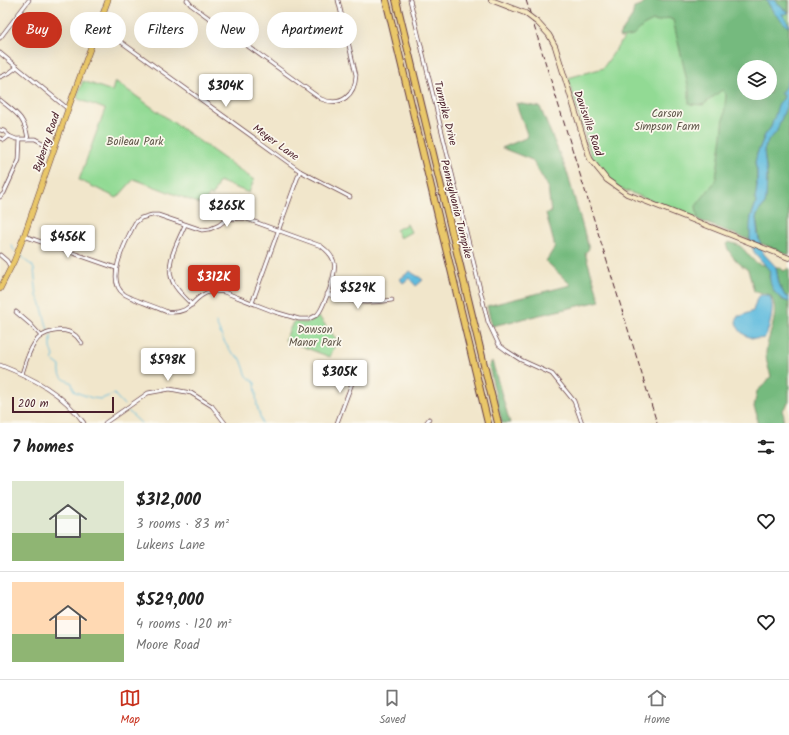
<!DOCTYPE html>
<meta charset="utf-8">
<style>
:root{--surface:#fff;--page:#f2f2f2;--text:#222;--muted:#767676;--line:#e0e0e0;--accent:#c8321e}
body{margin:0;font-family:Kalam,sans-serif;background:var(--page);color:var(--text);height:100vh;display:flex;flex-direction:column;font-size:15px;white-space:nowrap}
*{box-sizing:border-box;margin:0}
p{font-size:13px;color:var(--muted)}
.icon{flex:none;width:22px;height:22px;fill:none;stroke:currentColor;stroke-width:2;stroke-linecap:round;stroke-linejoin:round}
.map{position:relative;height:423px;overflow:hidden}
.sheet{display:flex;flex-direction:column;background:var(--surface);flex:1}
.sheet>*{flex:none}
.hud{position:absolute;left:12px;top:12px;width:400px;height:36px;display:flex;gap:8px}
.controls{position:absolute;left:737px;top:60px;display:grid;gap:8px}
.controls a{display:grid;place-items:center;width:40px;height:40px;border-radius:50%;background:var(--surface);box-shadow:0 4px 16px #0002;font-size:20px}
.scale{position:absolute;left:12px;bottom:10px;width:102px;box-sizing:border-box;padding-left:4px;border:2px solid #4a1f2b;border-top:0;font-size:11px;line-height:14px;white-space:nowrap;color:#4a1f2b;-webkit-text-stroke:3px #fbf7ec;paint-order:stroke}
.price{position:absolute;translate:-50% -34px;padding:0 9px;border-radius:4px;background:#fff;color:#222;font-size:13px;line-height:26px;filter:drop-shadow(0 1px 2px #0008)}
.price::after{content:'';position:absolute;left:50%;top:24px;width:12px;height:9px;margin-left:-6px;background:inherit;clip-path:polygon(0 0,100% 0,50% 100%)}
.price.selected{background:var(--accent);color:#fff}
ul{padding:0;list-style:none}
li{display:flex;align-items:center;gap:12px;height:100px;padding:0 12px}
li+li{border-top:1px solid var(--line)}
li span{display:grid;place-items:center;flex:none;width:112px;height:80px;border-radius:0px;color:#555}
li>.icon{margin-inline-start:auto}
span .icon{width:48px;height:48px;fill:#fffc;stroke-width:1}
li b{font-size:17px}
h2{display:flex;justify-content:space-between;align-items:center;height:48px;padding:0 12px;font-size:17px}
.chip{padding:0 14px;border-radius:18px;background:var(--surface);box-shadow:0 4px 16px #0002;font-size:14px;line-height:36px}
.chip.selected{background:var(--accent);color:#fff}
.tab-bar{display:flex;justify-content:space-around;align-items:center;height:56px;border-top:1px solid var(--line);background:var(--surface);font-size:11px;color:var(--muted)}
.tab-bar a{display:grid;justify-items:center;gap:2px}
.tab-bar .selected{color:var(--accent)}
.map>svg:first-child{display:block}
.green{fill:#92da94;stroke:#6e7c60;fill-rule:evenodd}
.forest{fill:#75ba7e;stroke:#606c54;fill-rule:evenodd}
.water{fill:#60bcde;stroke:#556e84}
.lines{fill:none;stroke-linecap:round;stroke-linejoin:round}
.stream{stroke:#60bcde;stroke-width:1}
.street-casing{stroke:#633d43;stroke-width:4.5}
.secondary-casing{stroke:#633d43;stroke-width:6}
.primary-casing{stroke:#633d43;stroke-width:6}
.highway-casing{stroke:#633d43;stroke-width:8}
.street{stroke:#fff;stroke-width:3}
.secondary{stroke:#f6e9c3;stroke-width:4.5}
.primary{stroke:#e9c769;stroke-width:5}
.highway{stroke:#e9c769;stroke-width:6}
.rail{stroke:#4a1f2b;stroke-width:1;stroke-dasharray:6 3;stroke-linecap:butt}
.secondary-bridge-casing{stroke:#633d43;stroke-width:6;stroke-linecap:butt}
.secondary-bridge{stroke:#f6e9c3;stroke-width:4.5}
.labels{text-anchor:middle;stroke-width:3.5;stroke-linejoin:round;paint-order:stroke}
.street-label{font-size:11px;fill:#4a1f2b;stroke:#fbf7ec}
.park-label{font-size:11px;fill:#60574a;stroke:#fbf7ec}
</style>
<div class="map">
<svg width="789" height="423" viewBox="0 0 789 423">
<rect width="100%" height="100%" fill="#fbf7ec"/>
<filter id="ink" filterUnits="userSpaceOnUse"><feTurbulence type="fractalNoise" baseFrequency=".025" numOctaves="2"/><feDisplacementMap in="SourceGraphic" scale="8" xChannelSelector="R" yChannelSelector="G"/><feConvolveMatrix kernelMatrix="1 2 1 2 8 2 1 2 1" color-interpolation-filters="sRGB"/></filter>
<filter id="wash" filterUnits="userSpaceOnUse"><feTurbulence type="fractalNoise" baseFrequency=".012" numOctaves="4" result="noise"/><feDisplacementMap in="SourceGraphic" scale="16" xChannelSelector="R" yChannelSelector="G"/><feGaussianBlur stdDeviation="0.9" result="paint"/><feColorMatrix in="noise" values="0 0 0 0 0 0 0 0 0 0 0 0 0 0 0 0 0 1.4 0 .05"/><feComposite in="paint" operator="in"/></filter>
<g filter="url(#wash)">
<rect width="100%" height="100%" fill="#f1e6cb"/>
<g class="green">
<path d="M650 0H789V254L619 188 610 181 592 159 568 78 603 68ZM744 67H770V93H744Z"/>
<path d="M83 81 112 91 115 81 254 180 249 193 219 181 212 197 210 194 203 205 134 179 117 198 79 180 105 109 78 99 77 96Z"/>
<path d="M407 224 411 232 400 238 396 230Z"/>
<path d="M319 317 337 340 330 357 285 340 293 322 306 323Z"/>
</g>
<g class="forest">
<path d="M647 0H766L774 13 787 26 789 27V76L783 99 771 127 765 135 757 154 755 163 757 171 756 203 751 217 750 240 698 220 696 206 714 183 716 178 722 136 726 95 724 92 722 90 703 105 690 104 689 103V90L687 81 673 20 668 18 658 22 653 21 643 26 633 36 620 38 619 36 632 17 634 8 641 6ZM744 67H770V93H744Z"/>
<path d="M775 0H789V12L783 9Z"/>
<path d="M789 100V255L760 243 756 218 759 211 765 204 766 194 767 177 764 150 769 139 776 132Z"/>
<path d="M516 103 540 107 567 172 589 249 585 253 600 301 492 326 487 306 571 285 546 261 555 247 546 213H551L548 187 532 160 502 148 528 137Z"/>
<path d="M728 242C732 243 737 244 740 246 749 253 753 266 766 265L770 271 769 277 777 293 781 299 789 302V402L782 411 784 415 783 423H757V415L754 407 757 391 765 384 771 376C769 370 767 364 766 357 765 337 783 314 770 295L754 291 748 270C739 264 729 255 726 244Z"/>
<path d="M776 267H779L784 271 789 268V297L785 296 779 284Z"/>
<path d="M492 361 510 423H502L489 366Z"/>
</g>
<g class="water">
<path d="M766 0H775L783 9 789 12 787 13V14H782L789 24V27L787 26 774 13Z"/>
<path d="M789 76 788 102 776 133 769 139 764 150 767 177 766 199 765 204 759 211 756 218 758 235 763 253 776 267 779 284 785 296 789 297V302C775 298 768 285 770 271L754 252 750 240V225L751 217 756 203 755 199 757 187V171L755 163 757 154 765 135 771 127 779 103 783 99 784 95 780 94 785 87Z"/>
<path d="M410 271C414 275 419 276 423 280L416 286 409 278 403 283 400 279Z"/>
<path d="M761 295H769C776 304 770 329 764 338 752 341 739 335 736 322L738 316H741L753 311 757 298Z"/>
</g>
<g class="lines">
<g class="stream">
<path d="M12 245 13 249 15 251"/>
<path d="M20 254 27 262 32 265 34 269 37 296 41 304 48 330"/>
<path d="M216 323C222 337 227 352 241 359L247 376 255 383 257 406 262 423"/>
<path d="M51 335V348L54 356 52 360 60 366C59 378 62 378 72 383L73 388 75 392 92 398 101 399 114 394 124 405"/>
<path d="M128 411 141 423"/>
</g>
</g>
</g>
<g filter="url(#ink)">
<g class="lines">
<defs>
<g id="street">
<path d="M187 0 191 5 321 99C341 107 355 96 356 75L338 0"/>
<path d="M410 0 488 322 499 345 507 351 521 360 552 374 574 401 582 423"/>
<path d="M99 26 300 171 350 197"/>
<path d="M0 38 29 0"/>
<path d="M0 53 68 109"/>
<path d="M0 77 9 73 17 67"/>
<path d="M0 100C16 113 25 117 28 139"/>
<path d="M0 130 4 131 9 136 16 139H35L54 149"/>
<path d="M0 138 4 140 9 136"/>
<path d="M0 197 4 193 19 160 20 139"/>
<path d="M152 215H158L202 230 210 229 219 225 227 219 244 218 321 246C339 259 336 269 330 288 327 296 324 304 320 311L317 315 309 319H299L275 312 224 292C219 292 214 290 209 292 191 297 193 315 167 312 157 307 133 300 124 294 104 280 127 239 135 223L141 218Z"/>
<path d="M185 225C178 242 163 265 174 284 178 292 186 298 192 305"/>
<path d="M24 236 116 268"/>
<path d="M0 255 7 261 11 268"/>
<path d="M327 294C352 303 365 304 392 300"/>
<path d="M252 303 300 171"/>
<path d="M16 312 30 324 41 336"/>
<path d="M0 365C33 378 63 393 84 423"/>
<path d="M22 374C25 364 28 353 34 344 41 331 64 326 76 336 78 338 80 341 82 343"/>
<path d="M105 423 148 393 170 389 191 393 212 406 225 423"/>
<path d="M337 423 357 370"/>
<path d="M426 423 429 419"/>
</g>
<g id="secondary">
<path d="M491 0 525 13"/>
<path d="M538 23 549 35 555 46 590 159 607 180 627 194 789 258"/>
</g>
<path id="primary" d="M0 289 14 261 24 236 68 109 108 0"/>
<g id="highway">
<path d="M386 0 488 423"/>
<path d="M396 0 498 423"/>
</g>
</defs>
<use href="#street" class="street-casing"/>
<use href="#secondary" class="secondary-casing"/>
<use href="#primary" class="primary-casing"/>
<use href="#highway" class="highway-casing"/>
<use href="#street" class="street"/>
<use href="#secondary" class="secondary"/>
<use href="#primary" class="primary"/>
<use href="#highway" class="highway"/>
<path class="rail" d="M526 0 657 423"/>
<defs>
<path id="secondary-bridge" d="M525 13 538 23"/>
</defs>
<use href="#secondary-bridge" class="secondary-bridge-casing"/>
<use href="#secondary-bridge" class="secondary-bridge"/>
</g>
</g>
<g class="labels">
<g class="street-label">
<text transform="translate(446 113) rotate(76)" y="4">Turnpike Drive</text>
<text transform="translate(589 123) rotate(71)" y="4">Davisville Road</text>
<text transform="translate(46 142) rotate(-71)" y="4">Byberry Road</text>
<text transform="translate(276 142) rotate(36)" y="4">Meyer Lane</text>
<text transform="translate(457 209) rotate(76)" y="4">Pennsylvania Turnpike</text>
</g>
<g class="park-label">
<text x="667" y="117">Carson<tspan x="667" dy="13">Simpson Farm</tspan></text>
<text x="135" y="145">Boileau Park</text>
<text x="315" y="333">Dawson<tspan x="315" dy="13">Manor Park</tspan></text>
</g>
</g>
</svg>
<div class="controls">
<a><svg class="icon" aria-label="layers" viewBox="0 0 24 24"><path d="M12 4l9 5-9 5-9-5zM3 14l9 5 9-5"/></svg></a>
</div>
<div class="scale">200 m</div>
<b class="price" style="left:226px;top:108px">$304K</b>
<b class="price" style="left:227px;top:228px">$265K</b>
<b class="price" style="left:68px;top:259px">$456K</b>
<b class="price selected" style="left:214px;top:299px">$312K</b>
<b class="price" style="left:358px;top:310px">$529K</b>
<b class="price" style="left:168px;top:382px">$598K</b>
<b class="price" style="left:340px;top:394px">$305K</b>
<div class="hud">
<a class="chip selected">Buy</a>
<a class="chip">Rent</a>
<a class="chip">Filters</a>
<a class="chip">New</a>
<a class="chip">Apartment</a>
</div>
</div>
<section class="sheet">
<h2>7 homes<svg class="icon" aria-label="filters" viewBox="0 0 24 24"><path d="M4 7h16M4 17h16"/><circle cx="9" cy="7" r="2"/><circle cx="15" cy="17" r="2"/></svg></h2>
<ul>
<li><span style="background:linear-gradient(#dfe7d0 65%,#8fb573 0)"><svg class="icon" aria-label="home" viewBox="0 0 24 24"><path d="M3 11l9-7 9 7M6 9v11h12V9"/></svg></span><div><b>$312,000</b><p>3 rooms · 83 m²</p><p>Lukens Lane</p></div><svg class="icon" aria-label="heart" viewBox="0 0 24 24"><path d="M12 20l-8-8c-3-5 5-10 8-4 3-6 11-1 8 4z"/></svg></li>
<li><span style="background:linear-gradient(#ffd9b3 65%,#8fb573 0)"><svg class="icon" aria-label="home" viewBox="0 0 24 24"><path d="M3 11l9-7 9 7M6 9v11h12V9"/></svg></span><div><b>$529,000</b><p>4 rooms · 120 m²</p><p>Moore Road</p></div><svg class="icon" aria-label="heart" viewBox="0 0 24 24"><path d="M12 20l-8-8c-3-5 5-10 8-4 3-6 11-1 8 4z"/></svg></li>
</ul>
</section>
<nav class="tab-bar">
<a class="selected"><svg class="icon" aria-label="map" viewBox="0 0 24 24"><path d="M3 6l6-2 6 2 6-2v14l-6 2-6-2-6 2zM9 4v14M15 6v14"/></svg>Map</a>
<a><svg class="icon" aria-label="saved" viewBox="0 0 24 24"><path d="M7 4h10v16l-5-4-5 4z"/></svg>Saved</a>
<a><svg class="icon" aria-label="home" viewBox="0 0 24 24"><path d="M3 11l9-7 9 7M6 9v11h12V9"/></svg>Home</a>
</nav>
